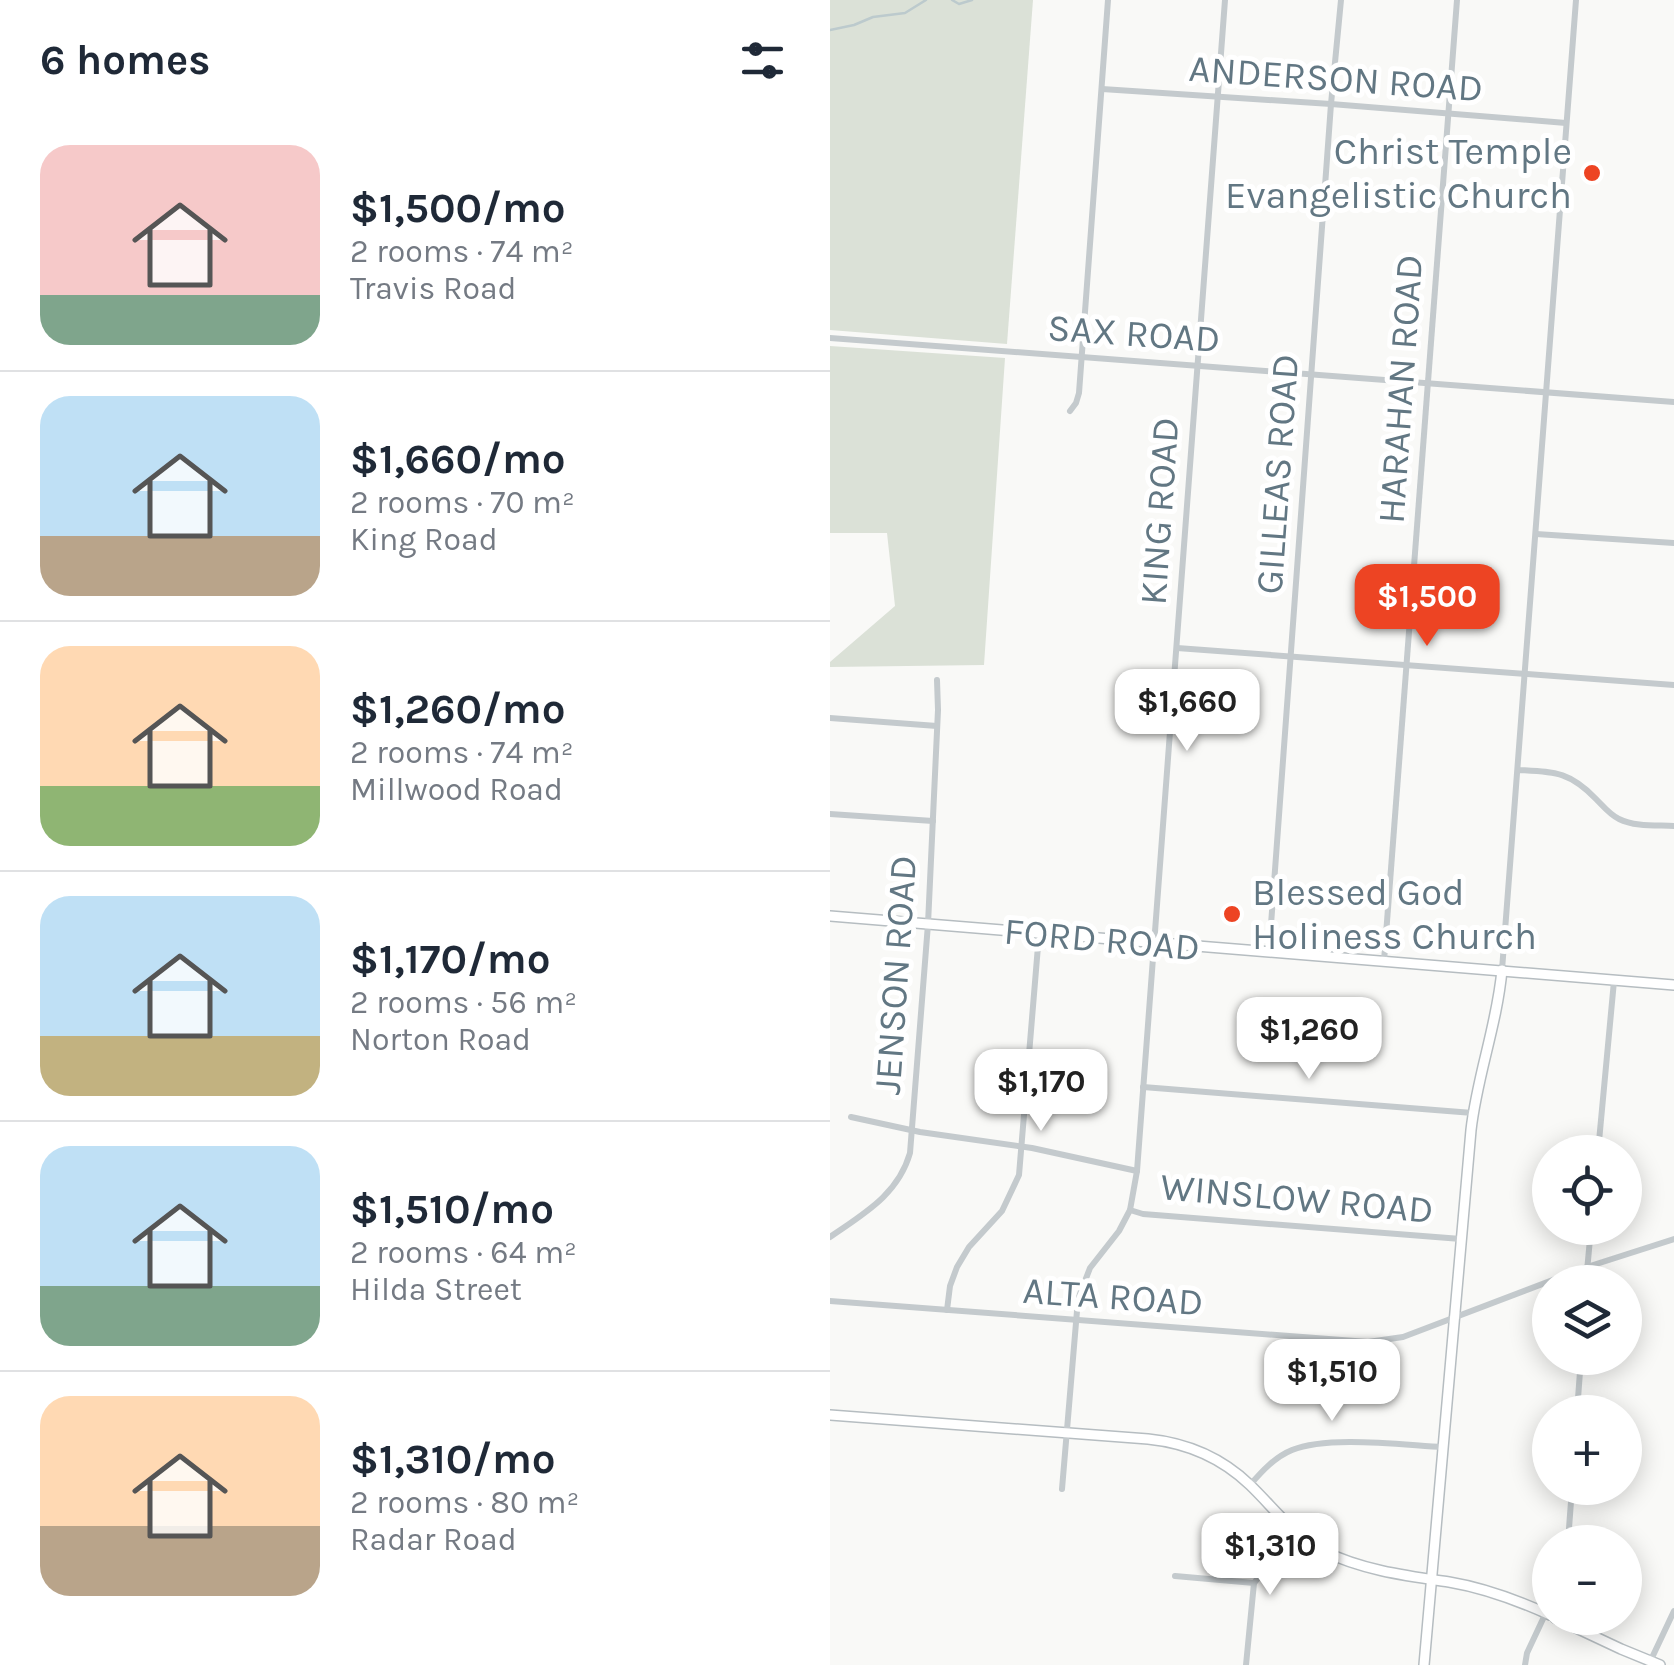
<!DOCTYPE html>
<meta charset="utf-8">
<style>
:root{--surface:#fff;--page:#f2f2f3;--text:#1f2937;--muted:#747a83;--line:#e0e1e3;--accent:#ed4423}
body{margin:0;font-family:Karla,sans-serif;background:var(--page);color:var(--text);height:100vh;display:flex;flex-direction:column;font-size:38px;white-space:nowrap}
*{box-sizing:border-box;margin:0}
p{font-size:32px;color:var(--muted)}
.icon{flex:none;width:55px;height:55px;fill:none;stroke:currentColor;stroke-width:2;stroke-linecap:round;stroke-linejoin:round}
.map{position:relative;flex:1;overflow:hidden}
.details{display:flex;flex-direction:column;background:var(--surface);width:830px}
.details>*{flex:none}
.tools{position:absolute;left:702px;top:1135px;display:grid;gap:20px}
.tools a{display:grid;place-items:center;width:110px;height:110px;border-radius:50%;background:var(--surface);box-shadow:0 5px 25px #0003;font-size:50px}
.price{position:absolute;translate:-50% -85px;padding:0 22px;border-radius:20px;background:#fff;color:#222;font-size:32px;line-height:65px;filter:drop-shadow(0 2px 5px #0008)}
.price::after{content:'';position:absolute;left:50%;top:60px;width:30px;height:22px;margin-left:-15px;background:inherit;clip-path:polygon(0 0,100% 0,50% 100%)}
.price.current{background:var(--accent);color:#fff}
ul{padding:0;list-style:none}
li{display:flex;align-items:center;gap:30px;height:250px;padding:0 40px}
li+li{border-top:2px solid var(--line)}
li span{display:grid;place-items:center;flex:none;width:280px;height:200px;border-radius:30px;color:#555}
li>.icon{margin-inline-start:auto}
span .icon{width:120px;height:120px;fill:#fffc;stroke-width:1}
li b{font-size:42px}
h2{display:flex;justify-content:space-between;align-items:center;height:120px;padding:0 40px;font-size:42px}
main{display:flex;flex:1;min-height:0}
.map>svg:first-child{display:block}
.green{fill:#dbe1d7}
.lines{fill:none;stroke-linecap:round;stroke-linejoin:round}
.stream{stroke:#bccacd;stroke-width:2.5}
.secondary-casing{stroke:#b6bdc1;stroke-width:12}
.street{stroke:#c4cacd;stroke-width:6}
.secondary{stroke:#fff;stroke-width:9}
.poi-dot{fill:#ed4423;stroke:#fff;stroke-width:4}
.labels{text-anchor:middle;stroke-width:10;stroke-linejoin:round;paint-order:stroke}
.street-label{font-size:38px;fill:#627783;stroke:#fff}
.poi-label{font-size:38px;fill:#627783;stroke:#fff;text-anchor:end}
</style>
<main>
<section class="details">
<h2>6 homes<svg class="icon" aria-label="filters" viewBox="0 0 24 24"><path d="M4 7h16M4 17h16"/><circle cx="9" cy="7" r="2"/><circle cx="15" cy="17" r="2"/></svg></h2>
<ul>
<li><span style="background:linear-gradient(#f6c9c9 75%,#7fa58c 0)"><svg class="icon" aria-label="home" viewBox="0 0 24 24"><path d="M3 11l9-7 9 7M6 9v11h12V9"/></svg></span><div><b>$1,500/mo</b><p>2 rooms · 74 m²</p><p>Travis Road</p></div></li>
<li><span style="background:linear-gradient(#bfe0f5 70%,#b9a48a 0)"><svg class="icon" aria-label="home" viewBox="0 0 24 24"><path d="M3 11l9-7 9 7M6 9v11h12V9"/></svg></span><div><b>$1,660/mo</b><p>2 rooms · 70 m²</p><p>King Road</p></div></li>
<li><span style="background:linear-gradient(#ffd9b3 70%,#8fb573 0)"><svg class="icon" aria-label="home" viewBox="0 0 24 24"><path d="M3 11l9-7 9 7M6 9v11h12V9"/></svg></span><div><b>$1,260/mo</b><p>2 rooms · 74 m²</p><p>Millwood Road</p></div></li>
<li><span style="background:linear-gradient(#bfe0f5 70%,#c2b280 0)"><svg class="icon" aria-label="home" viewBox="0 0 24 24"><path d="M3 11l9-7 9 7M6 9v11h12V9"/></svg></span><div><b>$1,170/mo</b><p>2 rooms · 56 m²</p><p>Norton Road</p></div></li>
<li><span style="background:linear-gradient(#bfe0f5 70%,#7fa58c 0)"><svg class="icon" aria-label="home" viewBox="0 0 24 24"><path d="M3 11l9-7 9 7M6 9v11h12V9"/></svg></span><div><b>$1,510/mo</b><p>2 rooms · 64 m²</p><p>Hilda Street</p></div></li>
<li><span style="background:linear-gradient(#ffd9b3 65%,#b9a48a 0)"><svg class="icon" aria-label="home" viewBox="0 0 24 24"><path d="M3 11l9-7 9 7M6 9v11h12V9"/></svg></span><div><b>$1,310/mo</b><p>2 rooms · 80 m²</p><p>Radar Road</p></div></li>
</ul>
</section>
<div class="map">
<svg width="844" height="1665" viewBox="0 0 844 1665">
<rect width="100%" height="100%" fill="#f9f9f7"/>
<g class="green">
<path d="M0 0H203L177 344 0 330Z"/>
<path d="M0 346 175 358 154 665 0 667V662L65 606 57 533H0Z"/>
</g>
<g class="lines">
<g class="stream">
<path d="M122 0 129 4 142 0"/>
<path d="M0 30 24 25 43 17 75 13 96 0"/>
</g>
<defs>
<g id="secondary">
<path d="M0 916 844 985"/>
<path d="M0 1415 318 1439C357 1443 392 1458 420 1485 444 1508 463 1535 494 1551 531 1570 578 1576 619 1582 655 1588 687 1600 720 1615"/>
<path d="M725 1618 791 1649 830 1665"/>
<path d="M594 1665 641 1130C647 1076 667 1025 672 970"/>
</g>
</defs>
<use href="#secondary" class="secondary-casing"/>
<g class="street">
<path d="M272 89 501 104 736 123"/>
<path d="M0 338 844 402"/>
<path d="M240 411 246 403 249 393 278 0"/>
<path d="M706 534 844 543"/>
<path d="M347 648 844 685"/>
<path d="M0 718 107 726"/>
<path d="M688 770C724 772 739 771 766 799 773 806 780 815 789 819 805 827 827 825 844 826"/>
<path d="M0 814 103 821"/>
<path d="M439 952 501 104 511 0"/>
<path d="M554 961 627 0"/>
<path d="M672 970 746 0"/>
<path d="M313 1087 643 1113"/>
<path d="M21 1117 90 1132 202 1148 307 1171"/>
<path d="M768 1152 784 981"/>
<path d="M300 1210 313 1214 631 1239"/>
<path d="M0 1237C33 1214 68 1195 80 1153L98 924 108 710 107 680"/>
<path d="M756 1282 761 1228"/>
<path d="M0 1301 538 1342 573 1337 757 1267 844 1239"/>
<path d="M117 1310 120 1286 127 1267 139 1247 172 1211 189 1175 209 934"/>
<path d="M747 1412 751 1358"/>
<path d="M420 1485C432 1471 445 1457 462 1450 498 1435 573 1445 613 1447"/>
<path d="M232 1489 248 1299 260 1268 289 1231 300 1210 307 1171 395 0"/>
<path d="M738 1542 742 1488"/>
<path d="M345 1576 424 1583"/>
<path d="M819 1664 844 1611"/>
<path d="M416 1665 424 1583 466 1532"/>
<path d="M695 1665 697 1653 720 1604"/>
</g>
<use href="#secondary" class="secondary"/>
</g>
<g class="poi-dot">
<circle cx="762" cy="173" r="10"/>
<circle cx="402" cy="914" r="10"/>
</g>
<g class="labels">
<g class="street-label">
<text transform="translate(506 78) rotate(4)" y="13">ANDERSON ROAD</text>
<text transform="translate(304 333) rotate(4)" y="13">SAX ROAD</text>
<text transform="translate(570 389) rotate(-86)" y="13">HARAHAN ROAD</text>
<text transform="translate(447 474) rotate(-86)" y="13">GILLEAS ROAD</text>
<text transform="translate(329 511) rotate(-86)" y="13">KING ROAD</text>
<text transform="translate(272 939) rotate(5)" y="13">FORD ROAD</text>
<text transform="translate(65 975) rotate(-86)" y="13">JENSON ROAD</text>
<text transform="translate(467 1198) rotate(5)" y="13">WINSLOW ROAD</text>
<text transform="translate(283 1296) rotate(4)" y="13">ALTA ROAD</text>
</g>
<g class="poi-label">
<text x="742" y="164">Christ Temple<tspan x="742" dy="44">Evangelistic Church</tspan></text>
<text x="422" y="905" text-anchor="start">Blessed God<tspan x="422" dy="44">Holiness Church</tspan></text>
</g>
</g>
</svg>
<div class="tools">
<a><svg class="icon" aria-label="locate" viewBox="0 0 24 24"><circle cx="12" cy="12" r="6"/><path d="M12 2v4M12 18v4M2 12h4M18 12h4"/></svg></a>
<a><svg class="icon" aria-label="layers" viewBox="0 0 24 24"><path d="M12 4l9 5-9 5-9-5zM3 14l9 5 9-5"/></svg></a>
<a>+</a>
<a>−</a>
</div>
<b class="price current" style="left:597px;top:649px">$1,500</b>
<b class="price" style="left:357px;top:754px">$1,660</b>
<b class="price" style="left:479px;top:1082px">$1,260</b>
<b class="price" style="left:211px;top:1134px">$1,170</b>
<b class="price" style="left:502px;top:1424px">$1,510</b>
<b class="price" style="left:440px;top:1598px">$1,310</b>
</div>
</main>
